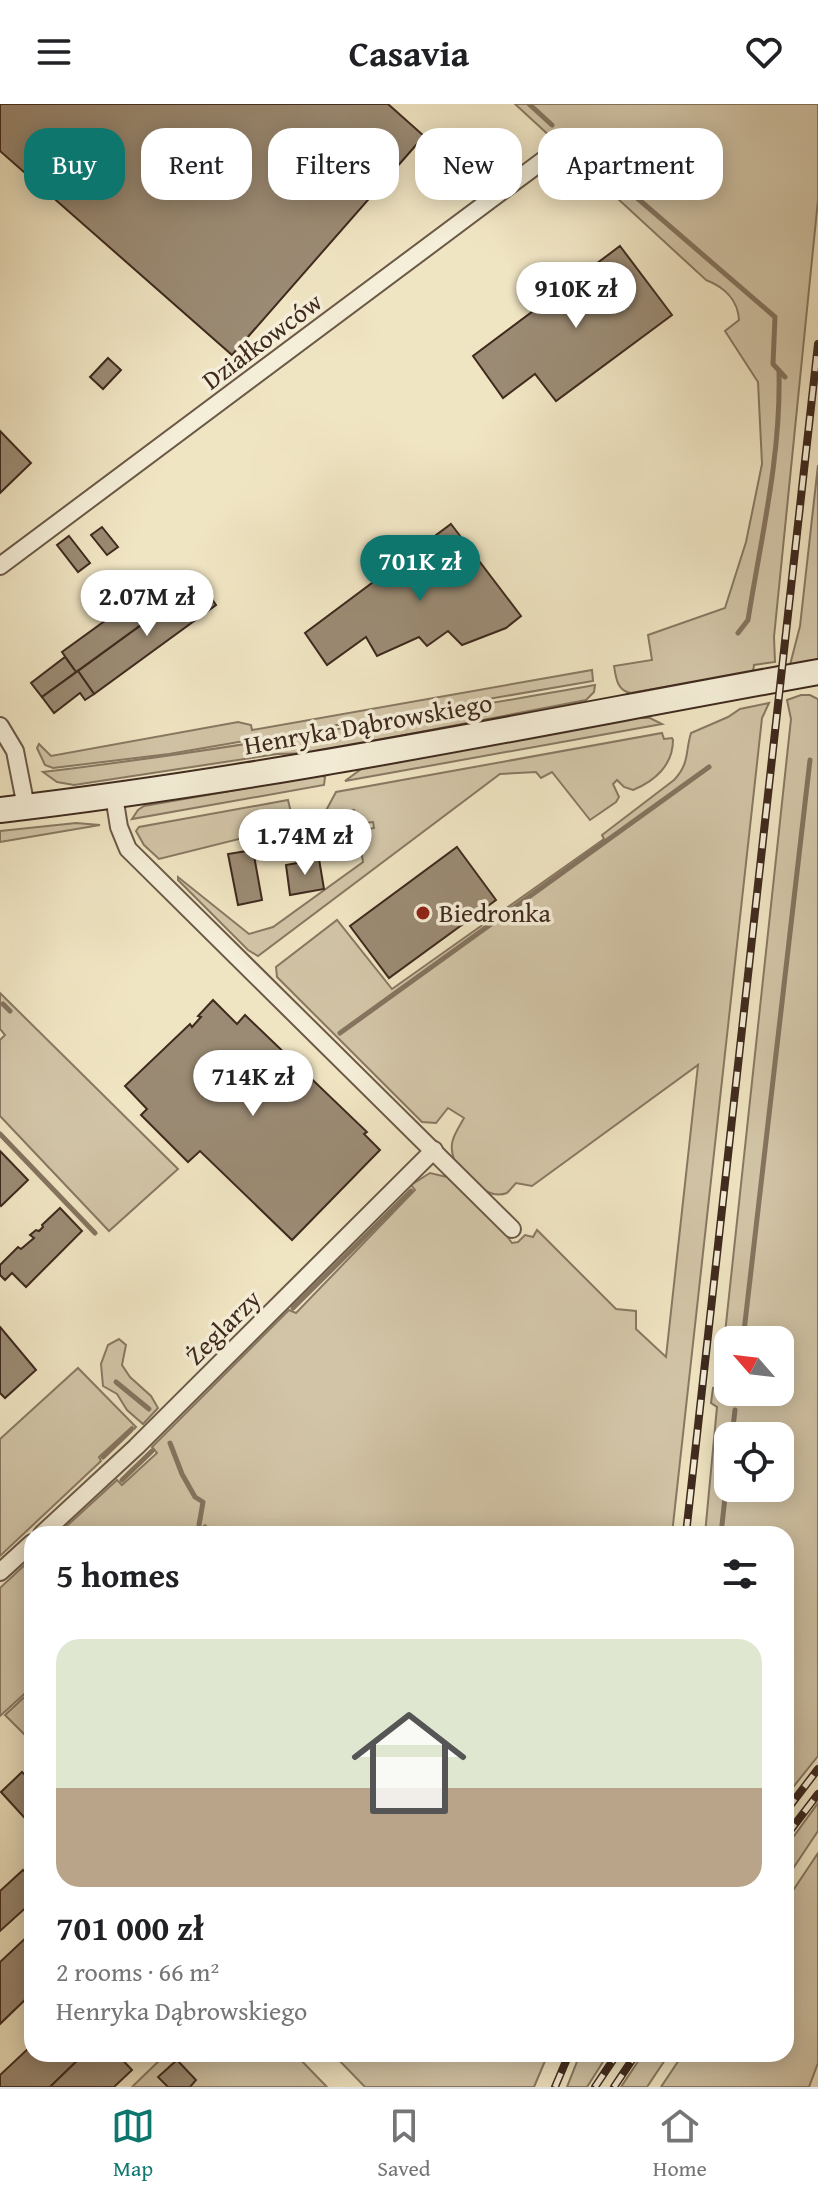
<!DOCTYPE html>
<meta charset="utf-8">
<style>
:root{--surface:#fff;--page:#f2f2f2;--text:#202124;--muted:#757577;--line:#e0e0e0;--accent:#0f766e}
body{margin:0;font-family:"Gentium Book Plus",serif;background:var(--page);color:var(--text);height:100vh;display:flex;flex-direction:column;font-size:30px;white-space:nowrap}
*{box-sizing:border-box;margin:0}
p{font-size:26px;color:var(--muted)}
.icon{flex:none;width:44px;height:44px;fill:none;stroke:currentColor;stroke-width:2;stroke-linecap:round;stroke-linejoin:round}
.map{position:relative;flex:1;overflow:hidden}
.panel{position:absolute;left:24px;top:1422px;width:770px;height:536px;display:flex;flex-direction:column;background:var(--surface);border-radius:24px;box-shadow:0 4px 20px #0003}
.panel>*{flex:none}
.guide{position:absolute;left:24px;top:24px;width:770px;height:72px;display:flex;gap:16px}
.needle{width:52px;rotate:298deg}
.buttons{position:absolute;left:714px;top:1222px;display:grid;gap:16px}
.buttons a{display:grid;place-items:center;width:80px;height:80px;border-radius:16px;background:var(--surface);box-shadow:0 4px 20px #0003;font-size:40px}
.price{position:absolute;translate:-50% -68px;padding:0 18px;border-radius:28px;background:#fff;color:#222;font-size:26px;line-height:52px;filter:drop-shadow(0 2px 4px #0008)}
.price::after{content:'';position:absolute;left:50%;top:48px;width:24px;height:18px;margin-left:-12px;background:inherit;clip-path:polygon(0 0,100% 0,50% 100%)}
.price.active{background:var(--accent);color:#fff}
ul{padding:0;list-style:none}
li{display:grid;align-content:center;gap:16px;height:424px;padding:0 32px}
li span{display:grid;place-items:center;height:248px;border-radius:24px;color:#555}
li>.icon{margin-inline-start:auto}
span .icon{width:144px;height:144px;fill:#fffc;stroke-width:1}
li b{font-size:34px}
h2{display:flex;justify-content:space-between;align-items:center;height:96px;padding:0 32px;font-size:34px}
.chip{padding:0 28px;border-radius:24px;background:var(--surface);box-shadow:0 4px 20px #0003;font-size:28px;line-height:72px}
.chip.active{background:var(--accent);color:#fff}
header{display:flex;justify-content:space-between;align-items:center;height:104px;padding:0 32px;background:var(--surface);font-size:36px;font-weight:700}
.menu{display:flex;justify-content:space-around;align-items:center;height:112px;border-top:2px solid var(--line);background:var(--surface);font-size:22px;color:var(--muted)}
.menu a{display:grid;justify-items:center;gap:4px}
.menu .active{color:var(--accent)}
.map>svg:first-child{display:block}
.green{fill:#d2c5a7;stroke:#887862;stroke-width:2;fill-rule:evenodd}
.lines{fill:none;stroke-linecap:round;stroke-linejoin:round}
.stream{stroke:#85745f;stroke-width:5}
.building{fill:#9b8b74;stroke:#3f2a1e;stroke-width:2}
.street-casing{stroke:#6b5947;stroke-width:20}
.secondary-casing{stroke:#3f2a1e;stroke-width:28}
.street{stroke:#f5eed8;stroke-width:16}
.secondary{stroke:#f5eed8;stroke-width:24}
.rail-casing{stroke:#3f2a1e;stroke-width:8}
.rail{stroke:#f5eed8;stroke-width:5;stroke-dasharray:15;stroke-linecap:butt}
.poi-dot{fill:#8f2418;stroke:#f5eed8;stroke-width:3}
.labels{text-anchor:middle;stroke-width:7;stroke-linejoin:round;paint-order:stroke}
.street-label{font-size:26px;fill:#3f2a1e;stroke:#f5eed8}
.poi-label{font-size:26px;fill:#3f2a1e;stroke:#f5eed8;text-anchor:start}
</style>
<header><svg class="icon" aria-label="menu" viewBox="0 0 24 24"><path d="M4 6h16M4 12h16M4 18h16"/></svg>Casavia<svg class="icon" aria-label="heart" viewBox="0 0 24 24"><path d="M12 20l-8-8c-3-5 5-10 8-4 3-6 11-1 8 4z"/></svg></header>
<div class="map">
<svg width="818" height="1983" viewBox="0 0 818 1983">
<rect width="100%" height="100%" fill="#f0e5c3"/>
<filter id="stains"><feTurbulence type="fractalNoise" baseFrequency=".0025" numOctaves="4"/><feColorMatrix values="0 0 0 0 .2 0 0 0 0 .09 0 0 0 0 .02 0 0 0 .5 -.17"/></filter>
<radialGradient id="worn" r=".72"><stop offset=".6" stop-color="#630" stop-opacity="0"/><stop offset="1" stop-color="#630" stop-opacity=".3"/></radialGradient>
<g class="green">
<path d="M515 0H818V96L774 533 775 558 754 561 753 568 631 589C617 587 616 574 614 562L652 556 648 531 725 504 746 438 762 360 758 278 725 227 739 216C738 196 724 183 706 176Z"/>
<path d="M818 361V556L790 561 800 522Z"/>
<path d="M592 566 593 577 169 650 53 664 45 661 37 644 39 640 51 652 238 618 251 621 252 626Z"/>
<path d="M595 581 594 588 586 596 311 649 277 650 74 681 57 678 43 668C228 646 411 613 595 581Z"/>
<path d="M801 591H810L818 595V1652L786 1692V1430H705L717 1303 711 1299 713 1284 719 1285 791 615 787 596ZM728 1236H780V1288H728ZM728 1332H780V1384H728Z"/>
<path d="M769 599 762 614 672 1430H58L117 1376 122 1381 157 1349 152 1343 289 1206 296 1209 415 1086 411 1081 430 1069 447 1073 503 1127 512 1139 518 1138 525 1131 533 1133 537 1126 616 1205 636 1207V1225L666 1253 698 961 532 1082 516 1079 507 1089C486 1097 469 1072 455 1058 447 1039 455 1030 464 1014L448 1004 436 1019 422 1018 277 873 276 863 337 816 392 885 604 735 602 731 674 676C690 659 685 648 691 629L728 613 740 605Z"/>
<path d="M637 614H650L662 620 345 677 364 663Z"/>
<path d="M662 629 664 635 672 634 673 636C673 661 655 677 633 686L624 683 617 676 613 680 619 693 616 698 590 716 552 668 541 674 536 668 500 670 258 852 248 846 178 776V773L249 830 273 823 363 758 358 727 374 724 373 718 357 720 354 706 322 714 336 688Z"/>
<path d="M321 671 325 673 324 681 132 715 138 706 144 702Z"/>
<path d="M288 696 293 717 278 727 279 731 259 730 159 755 144 741 136 727 139 723Z"/>
<path d="M76 719 100 721 0 738V727Z"/>
<path d="M0 889 178 1065 109 1127 0 1012V936L5 931 0 925Z"/>
<path d="M119 1235 126 1241 122 1261 130 1273 151 1292 158 1304 143 1320 127 1306 117 1290 103 1282 101 1260 108 1241Z"/>
<path d="M78 1264 136 1323 134 1325 132 1323 99 1353 101 1357 0 1452V1335Z"/>
<path d="M32 1454V1583L0 1612V1484Z"/>
<path d="M32 1586V1638L5 1611Z"/>
<path d="M818 1699V1727L786 1775V1743Z"/>
<path d="M818 1749V1959L809 1983H661L683 1950H786V1797Z"/>
<path d="M166 1950H295L327 1983H132Z"/>
<path d="M333 1950H548L534 1983H365Z"/>
<path d="M580 1950H608L587 1983H567Z"/>
<path d="M643 1950H669L647 1983H621Z"/>
</g>
<g class="lines">
<g class="stream">
<path d="M529 0 552 21"/>
<path d="M578 43 775 213 773 260 785 273"/>
<path d="M738 529 748 516C761 434 781 352 779 268"/>
<path d="M3 900 10 907"/>
<path d="M340 929 709 663"/>
<path d="M0 1030 95 1129"/>
<path d="M293 1204 411 1087"/>
<path d="M743 1236 810 656"/>
<path d="M116 1278 149 1305"/>
<path d="M732 1332 735 1306"/>
<path d="M170 1339 182 1370 195 1393 203 1398 199 1421"/>
<path d="M103 1353 131 1326"/>
<path d="M122 1376 152 1347"/>
<path d="M205 1423 211 1430"/>
<path d="M721 1430 728 1366"/>
</g>
</g>
<g class="building">
<path d="M0 0H388L424 32 232 251 0 47Z"/>
<path d="M620 142 672 211 556 297 535 270 503 294 473 252Z"/>
<path d="M108 254 121 266 103 285 90 273Z"/>
<path d="M0 327 31 359 0 389Z"/>
<path d="M451 420 521 512 506 524 462 541 448 527 427 542 419 533 377 552 366 533 327 561 305 529Z"/>
<path d="M102 423 118 443 107 451 91 431Z"/>
<path d="M69 432 90 459 78 468 57 441Z"/>
<path d="M200 478 216 501 94 590 78 567Z"/>
<path d="M153 482 167 502 76 568 62 548Z"/>
<path d="M65 553 76 568 42 593 31 579Z"/>
<path d="M78 567 94 590 85 596 80 589 54 609 42 593Z"/>
<path d="M457 743 496 796 389 874 350 822Z"/>
<path d="M253 746 262 796 238 801 228 750Z"/>
<path d="M319 755 324 785 290 791 286 761Z"/>
<path d="M213 896 237 920 245 911 367 1028 364 1030 380 1046 292 1136 200 1047 188 1058 141 1011 147 1005 125 982 190 920 192 923 201 913 198 912Z"/>
<path d="M0 1047 28 1076 1 1102 0 1101Z"/>
<path d="M60 1104 82 1127 26 1183 12 1169 5 1176 0 1171V1161L18 1143 21 1145 34 1134 30 1131 36 1126 39 1127 43 1123 42 1121Z"/>
<path d="M0 1223 36 1266 5 1294 0 1289Z"/>
<path d="M22 1668 32 1678V1722L1 1688Z"/>
<path d="M23 1766 32 1775V1798L0 1827V1787Z"/>
<path d="M32 1828V1889L0 1920V1858Z"/>
<path d="M32 1941V1950H84L50 1983H0V1971Z"/>
<path d="M84 1950H117L132 1966 114 1983H50Z"/>
<path d="M177 1956 196 1976 190 1983H168L158 1973Z"/>
</g>
<g class="lines">
<defs>
<g id="street">
<path d="M0 462 553 49"/>
<path d="M0 622 15 647 26 703"/>
<path d="M114 692 119 723 128 745 512 1125"/>
<path d="M42 1430 136 1343 434 1046"/>
<path d="M0 1468 32 1439"/>
</g>
<path id="secondary" d="M0 706C275 674 546 617 818 568"/>
</defs>
<use href="#street" class="street-casing"/>
<use href="#secondary" class="secondary-casing"/>
<use href="#street" class="street"/>
<use href="#secondary" class="secondary"/>
<defs>
<g id="rail">
<path d="M686 1430 818 240"/>
<path d="M786 1707 818 1665"/>
<path d="M786 1732 818 1690"/>
<path d="M555 1983 569 1950"/>
<path d="M595 1983 617 1950"/>
<path d="M614 1983 636 1950"/>
</g>
</defs>
<use href="#rail" class="rail-casing"/>
<use href="#rail" class="rail"/>
</g>
<circle class="poi-dot" cx="423" cy="809" r="8"/>
<g class="labels">
<g class="street-label">
<text transform="translate(262 237) rotate(-37)" y="9">Działkowców</text>
<text transform="translate(368 620) rotate(-10)" y="9">Henryka Dąbrowskiego</text>
<text transform="translate(223 1223) rotate(-45)" y="9">Żeglarzy</text>
</g>
<g class="poi-label">
<text x="439" y="818">Biedronka</text>
</g>
</g>
<rect width="100%" height="100%" filter="url(#stains)"/>
<rect width="100%" height="100%" fill="url(#worn)"/>
</svg>
<div class="buttons">
<a><svg class="needle" viewBox="-14 -14 28 28"><path d="M0-13l5 13h-10z" fill="#e53935"/><path d="M0 13l5-13h-10z" fill="#757577"/></svg></a>
<a><svg class="icon" aria-label="locate" viewBox="0 0 24 24"><circle cx="12" cy="12" r="6"/><path d="M12 2v4M12 18v4M2 12h4M18 12h4"/></svg></a>
</div>
<b class="price" style="left:576px;top:226px">910K zł</b>
<b class="price active" style="left:420px;top:499px">701K zł</b>
<b class="price" style="left:147px;top:534px">2.07M zł</b>
<b class="price" style="left:305px;top:773px">1.74M zł</b>
<b class="price" style="left:253px;top:1014px">714K zł</b>
<div class="guide">
<a class="chip active">Buy</a>
<a class="chip">Rent</a>
<a class="chip">Filters</a>
<a class="chip">New</a>
<a class="chip">Apartment</a>
</div>
<section class="panel">
<h2>5 homes<svg class="icon" aria-label="filters" viewBox="0 0 24 24"><path d="M4 7h16M4 17h16"/><circle cx="9" cy="7" r="2"/><circle cx="15" cy="17" r="2"/></svg></h2>
<ul>
<li><span style="background:linear-gradient(#dfe7d0 60%,#b9a48a 0)"><svg class="icon" aria-label="home" viewBox="0 0 24 24"><path d="M3 11l9-7 9 7M6 9v11h12V9"/></svg></span><div><b>701 000 zł</b><p>2 rooms · 66 m²</p><p>Henryka Dąbrowskiego</p></div></li>
</ul>
</section>
</div>
<nav class="menu">
<a class="active"><svg class="icon" aria-label="map" viewBox="0 0 24 24"><path d="M3 6l6-2 6 2 6-2v14l-6 2-6-2-6 2zM9 4v14M15 6v14"/></svg>Map</a>
<a><svg class="icon" aria-label="saved" viewBox="0 0 24 24"><path d="M7 4h10v16l-5-4-5 4z"/></svg>Saved</a>
<a><svg class="icon" aria-label="home" viewBox="0 0 24 24"><path d="M3 11l9-7 9 7M6 9v11h12V9"/></svg>Home</a>
</nav>
